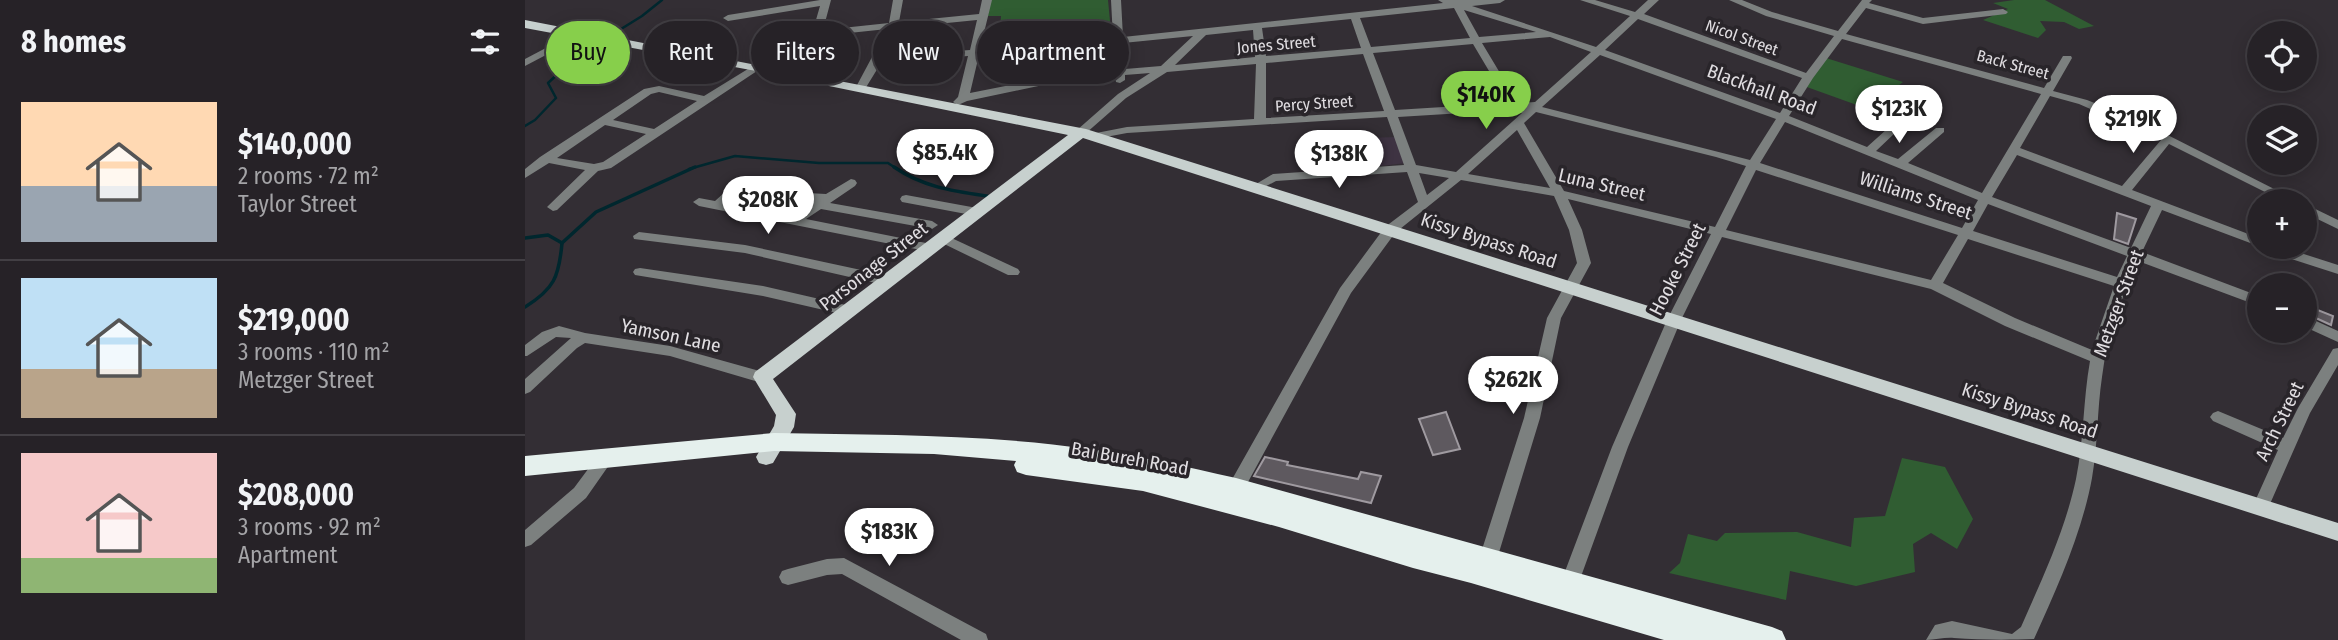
<!DOCTYPE html>
<meta charset="utf-8">
<style>
:root{--surface:#262227;--page:#322f33;--text:#f1f3f6;--muted:#a4a4a7;--line:#423f44;--accent:#87cf4b}
body{margin:0;font-family:"Fira Sans Condensed",sans-serif;background:var(--page);color:var(--text);height:100vh;display:flex;flex-direction:column;font-size:26px;white-space:nowrap}
*{box-sizing:border-box;margin:0}
p{font-size:23px;color:var(--muted)}
.icon{flex:none;width:38px;height:38px;fill:none;stroke:currentColor;stroke-width:2;stroke-linecap:round;stroke-linejoin:round}
.map{position:relative;flex:1;overflow:hidden}
.side{display:flex;flex-direction:column;background:var(--surface);width:525px}
.side>*{flex:none}
.guide{position:absolute;left:21px;top:21px;width:665px;height:63px;display:flex;gap:14px}
.buttons{position:absolute;left:1722px;top:21px;display:grid;gap:14px}
.buttons a{display:grid;place-items:center;width:70px;height:70px;border-radius:50%;background:var(--surface);box-shadow:0 4px 18px #0003,0 0 0 2px var(--line);font-size:35px}
.price{position:absolute;translate:-50% -60px;padding:0 16px;border-radius:24px;background:#fff;color:#222;font-size:23px;line-height:46px;filter:drop-shadow(0 2px 4px #0008)}
.price::after{content:'';position:absolute;left:50%;top:42px;width:21px;height:16px;margin-left:-10px;background:inherit;clip-path:polygon(0 0,100% 0,50% 100%)}
.price.current{background:var(--accent);color:#111}
ul{padding:0;list-style:none}
li{display:flex;align-items:center;gap:21px;height:175px;padding:0 21px}
li+li{border-top:2px solid var(--line)}
li span{display:grid;place-items:center;flex:none;width:196px;height:140px;border-radius:0px;color:#555}
li>.icon{margin-inline-start:auto}
span .icon{width:84px;height:84px;fill:#fffc;stroke-width:1}
li b{font-size:30px}
h2{display:flex;justify-content:space-between;align-items:center;height:84px;padding:0 21px;font-size:30px}
.tag{padding:0 24px;border-radius:32px;background:var(--surface);box-shadow:0 4px 18px #0003,0 0 0 2px var(--line);font-size:24px;line-height:63px}
.tag.current{background:var(--accent);color:#111}
main{display:flex;flex:1;min-height:0}
.map>svg:first-child{display:block}
.education{fill:#3e3342}
.green{fill:#305d32}
.lines{fill:none;stroke-linecap:round;stroke-linejoin:round}
.stream-far1{stroke:#00272e;stroke-width:2.5}
.stream{stroke:#00272e;stroke-width:3.5}
.building{fill:#5e595f;stroke:#9f9aa0;stroke-width:2}
.minor{fill:#7c807f;fill-rule:evenodd}
.major{fill:#c7d0ce;fill-rule:evenodd}
.highway{fill:#e5f0ed;fill-rule:evenodd}
.labels{text-anchor:middle;stroke-width:7;stroke-linejoin:round;paint-order:stroke}
.far-street-label{font-size:16px;fill:#e1dee2;stroke:#29252a}
.street-label{font-size:19px;fill:#e1dee2;stroke:#29252a}
</style>
<main>
<section class="side">
<h2>8 homes<svg class="icon" aria-label="filters" viewBox="0 0 24 24"><path d="M4 7h16M4 17h16"/><circle cx="9" cy="7" r="2"/><circle cx="15" cy="17" r="2"/></svg></h2>
<ul>
<li><span style="background:linear-gradient(#ffd9b3 60%,#9aa5b1 0)"><svg class="icon" aria-label="home" viewBox="0 0 24 24"><path d="M3 11l9-7 9 7M6 9v11h12V9"/></svg></span><div><b>$140,000</b><p>2 rooms · 72 m²</p><p>Taylor Street</p></div></li>
<li><span style="background:linear-gradient(#bfe0f5 65%,#b9a48a 0)"><svg class="icon" aria-label="home" viewBox="0 0 24 24"><path d="M3 11l9-7 9 7M6 9v11h12V9"/></svg></span><div><b>$219,000</b><p>3 rooms · 110 m²</p><p>Metzger Street</p></div></li>
<li><span style="background:linear-gradient(#f6c9c9 75%,#8fb573 0)"><svg class="icon" aria-label="home" viewBox="0 0 24 24"><path d="M3 11l9-7 9 7M6 9v11h12V9"/></svg></span><div><b>$208,000</b><p>3 rooms · 92 m²</p><p>Apartment</p></div></li>
</ul>
</section>
<div class="map">
<svg width="1813" height="640" viewBox="0 0 1813 640">
<rect width="100%" height="100%" fill="#332e34"/>
<path class="education" d="M871 137 881 163 847 167 841 138Z"/>
<g class="green">
<path d="M464 0H583L587 42 473 53 476 16H460Z"/>
<path d="M1489 0H1520L1569 26 1554 29 1539 22 1515 21 1521 30 1513 38 1458 20 1483 9 1468 3Z"/>
<path d="M1301 58 1378 82 1343 109 1279 86Z"/>
<path d="M1377 458 1420 467 1448 519 1432 549 1406 533 1388 544 1390 572 1331 586 1265 571 1261 600 1144 573 1155 563 1163 534 1192 541 1200 533 1272 532 1326 547 1329 518 1360 516Z"/>
</g>
<g class="lines">
<g class="stream-far1">
<path d="M0 126 10 120 31 98 23 83 51 57 117 16 137 0"/>
<path d="M164 169 210 156 294 163H363L372 169"/>
</g>
<g class="stream">
<path d="M369 167C398 187 428 191 462 196"/>
<path d="M0 238 23 235 37 243C34 277 29 289 0 307"/>
<path d="M37 243 71 212 170 167"/>
</g>
</g>
<g class="building">
<path d="M1592 213 1611 219 1603 244 1589 239Z"/>
<path d="M1780 305 1808 316 1806 325 1780 313Z"/>
<path d="M921 412 935 449 908 455 894 419Z"/>
<path d="M740 457 763 462 762 465 833 479 836 472 856 476 846 503 729 476Z"/>
</g>
<g class="lines">
<g class="minor">
<path d="M295 0H306L298 30 364 23 368 0H378L374 22 454 14 457 0H467L455 49 588 38 586 0H596L598 37 918 3 913 0H980L975 3 947 6 1071 47 1105 16 1055 0H1070L1110 12 1123 0H1134L1119 14 1281 73 1309 36 1241 16 1204 0H1217L1247 12 1313 31 1337 0H1347L1344 3 1398 18 1478 9 1483 12 1481 14 1398 24 1341 8 1321 34 1519 88 1538 56H1546L1547 58 1528 91 1562 100 1617 122 1773 201H1758L1644 144 1607 190 1734 238 1736 247 1637 210 1617 252 1734 296V306L1613 261C1597 297 1582 335 1577 377 1572 410 1573 444 1567 478 1557 533 1532 588 1509 639 1484 640 1455 640 1429 638 1420 637 1411 640 1401 640L1410 625 1427 621 1487 634 1496 627C1517 579 1540 531 1551 479 1559 440 1558 400 1565 361L1480 326 1406 289 1197 237 1156 320 1103 447 1054 582 1051 588 1045 590 1039 588 1036 582 1087 447 1142 320 1186 234 1043 199 1057 230 1066 263 1036 318 1015 418 972 559 969 564 963 567 957 564 954 559 999 418 1022 318 1052 263 1044 230 1029 196 936 180 870 233 826 293 717 493 711 495 705 493 703 488 705 483 815 288 860 227 893 202 882 172 751 181 732 191 726 187 748 174 879 165 862 117 602 133 570 139 566 138V134L602 127 729 119 731 64 642 72 601 98 560 134H552V130L593 94 625 73 600 75V80L595 83 591 82 590 76 537 81 442 101 433 105 428 102 433 97 443 56 356 63 340 89 336 90 331 87 362 29 296 36 277 76 272 79 267 76 284 44 295 6 203 21 198 18 203 15ZM929 8 945 38 846 47 835 18ZM939 10 1011 32 954 37ZM826 19 836 48 741 56 737 28ZM1113 19 1277 78 1255 113 1080 50ZM452 20 445 50 359 56 372 28ZM728 30 730 57 650 65 681 35ZM668 36 636 66 600 69 598 43ZM1025 37 1066 52 1010 102 993 103 957 43ZM1317 39 1516 94 1457 193 1383 163 1419 132V128H1411L1373 159 1351 151 1371 132 1375 122 1373 120H1365L1362 129 1342 147 1264 116 1288 78ZM588 44 589 70 537 75 445 93 454 55ZM948 44 983 103 870 110 848 53ZM838 54 859 111 741 118V63ZM1075 55 1251 119 1225 160 1017 107ZM1525 96 1554 104 1636 140 1597 186 1495 148ZM987 110 989 113H997L931 172 891 165 873 117ZM1011 112 1191 157 1221 166 1190 227 1039 191 999 123ZM1260 122 1453 200 1437 228 1235 163ZM992 130 1025 188 943 174ZM1492 155 1626 206 1606 248 1467 197ZM1231 170 1433 235 1406 280 1201 230ZM894 173 924 178 902 195ZM1463 204 1602 256 1592 277 1448 231ZM1443 239 1589 286 1567 350 1490 318 1418 283Z"/>
<path d="M53 31 57 32V36L0 66V59Z"/>
<path d="M231 64 235 65V69L86 168 73 171 32 210 28 211 22 207 60 170 24 163 0 178V169L15 157 119 89 134 86 179 96ZM134 92 172 101 129 129 88 120 126 94ZM80 125 121 134 78 162 69 164 32 158Z"/>
<path d="M326 179 330 180 332 183 330 186 305 203 407 221 413 225 407 229 296 209 281 219 406 244 412 248 411 251 406 252 174 206 168 202 174 198 190 201 200 192 212 189 301 194ZM212 197 288 201 267 216 202 204Z"/>
<path d="M381 195 452 208 458 212 452 216 377 202 375 199 377 196Z"/>
<path d="M1780 204 1813 220V229L1780 213Z"/>
<path d="M114 232 220 245 364 276 371 281 364 286 220 253 109 239 108 236Z"/>
<path d="M418 234 493 269 495 272 493 275H483L413 241 412 238Z"/>
<path d="M1738 247H1757L1813 265V274L1739 250Z"/>
<path d="M115 268 238 286 325 306 332 311 325 316 238 296 110 275 108 272 110 269Z"/>
<path d="M1780 316 1813 331V342L1780 327Z"/>
<path d="M34 326 60 333 145 346 242 373 244 377 242 381 237 383 145 356 60 343 52 348 5 392 0 394V379L46 338 31 337 2 356H0V345L17 332Z"/>
<path d="M1813 348V365L1785 413 1741 513 1735 515 1729 513 1727 508 1753 450 1688 421 1685 417 1688 413 1693 411 1758 438 1773 408 1808 349Z"/>
<path d="M81 452 87 453 89 458 61 498 6 545 0 547V530L49 488 75 453Z"/>
<path d="M319 558 461 634 463 640H436L317 574 302 575 263 585 257 583 254 577 257 571 263 569 302 559Z"/>
</g>
<path class="major" d="M0 20 561 129 1813 523V541L558 138 248 379 271 414 269 427 248 463 241 465 234 463 231 457 249 426 251 415 228 377 230 372 543 135 231 71 0 28Z"/>
<path class="highway" d="M249 433C354 435 460 434 564 449 614 456 662 467 711 478L1247 627 1257 631 1261 640H1139L946 583 888 568 754 527 618 491 501 475 492 472 489 465 491 461 409 454 249 451 0 476V456Z"/>
</g>
<g class="labels">
<g class="far-street-label">
<text transform="translate(1217 37) rotate(20)" y="6">Nicol Street</text>
<text transform="translate(751 44) rotate(-5)" y="6">Jones Street</text>
<text transform="translate(1488 64) rotate(15)" y="6">Back Street</text>
<text transform="translate(789 103) rotate(-4)" y="6">Percy Street</text>
</g>
<g class="street-label">
<text transform="translate(1237 89) rotate(20)" y="7">Blackhall Road</text>
<text transform="translate(1077 184) rotate(13)" y="7">Luna Street</text>
<text transform="translate(1391 195) rotate(18)" y="7">Williams Street</text>
<text transform="translate(964 240) rotate(18)" y="7">Kissy Bypass Road</text>
<text transform="translate(348 266) rotate(-38)" y="7">Parsonage Street</text>
<text transform="translate(1152 269) rotate(-63)" y="7">Hooke Street</text>
<text transform="translate(1593 303) rotate(-70)" y="7">Metzger Street</text>
<text transform="translate(146 335) rotate(12)" y="7">Yamson Lane</text>
<text transform="translate(1505 410) rotate(18)" y="7">Kissy Bypass Road</text>
<text transform="translate(1754 421) rotate(-64)" y="7">Arch Street</text>
<text transform="translate(605 458) rotate(10)" y="7">Bai Bureh Road</text>
</g>
</g>
</svg>
<div class="buttons">
<a><svg class="icon" aria-label="locate" viewBox="0 0 24 24"><circle cx="12" cy="12" r="6"/><path d="M12 2v4M12 18v4M2 12h4M18 12h4"/></svg></a>
<a><svg class="icon" aria-label="layers" viewBox="0 0 24 24"><path d="M12 4l9 5-9 5-9-5zM3 14l9 5 9-5"/></svg></a>
<a>+</a>
<a>−</a>
</div>
<b class="price current" style="left:961px;top:131px">$140K</b>
<b class="price" style="left:1374px;top:145px">$123K</b>
<b class="price" style="left:1608px;top:155px">$219K</b>
<b class="price" style="left:420px;top:189px">$85.4K</b>
<b class="price" style="left:814px;top:190px">$138K</b>
<b class="price" style="left:243px;top:236px">$208K</b>
<b class="price" style="left:988px;top:416px">$262K</b>
<b class="price" style="left:364px;top:568px">$183K</b>
<div class="guide">
<a class="tag current">Buy</a>
<a class="tag">Rent</a>
<a class="tag">Filters</a>
<a class="tag">New</a>
<a class="tag">Apartment</a>
</div>
</div>
</main>
